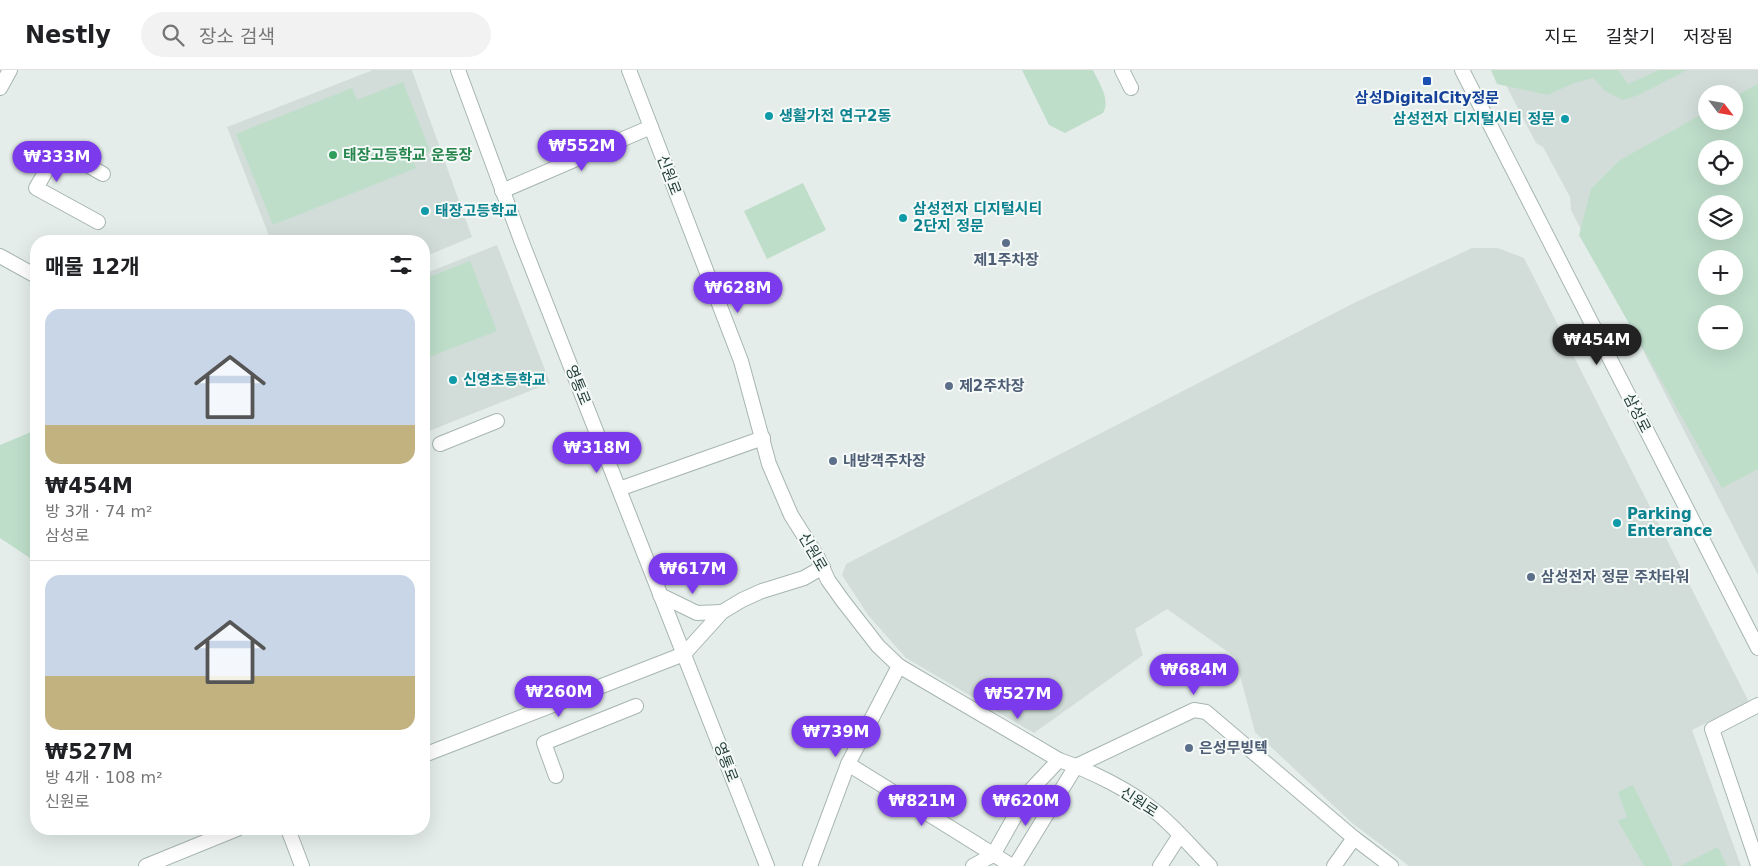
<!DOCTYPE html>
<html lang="ko">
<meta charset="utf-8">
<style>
:root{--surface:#fff;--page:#f2f2f2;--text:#202124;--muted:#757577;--line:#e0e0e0;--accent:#7c3aed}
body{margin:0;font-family:"DejaVu Sans","Noto Sans KR",sans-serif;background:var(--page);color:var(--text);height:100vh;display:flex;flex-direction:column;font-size:19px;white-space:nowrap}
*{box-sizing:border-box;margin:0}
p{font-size:16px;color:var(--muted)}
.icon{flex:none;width:28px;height:28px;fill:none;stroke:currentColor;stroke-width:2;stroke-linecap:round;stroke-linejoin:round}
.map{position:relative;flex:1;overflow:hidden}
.sheet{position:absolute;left:30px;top:165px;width:400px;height:600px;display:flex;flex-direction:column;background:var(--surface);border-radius:20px;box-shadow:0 5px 20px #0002}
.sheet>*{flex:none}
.needle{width:32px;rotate:121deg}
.fabs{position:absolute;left:1698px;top:15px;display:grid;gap:10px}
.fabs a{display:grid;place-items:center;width:45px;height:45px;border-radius:50%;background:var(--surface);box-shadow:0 5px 20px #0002;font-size:25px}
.price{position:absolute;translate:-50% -42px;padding:0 11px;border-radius:18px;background:var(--accent);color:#fff;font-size:16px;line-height:32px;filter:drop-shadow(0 1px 2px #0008)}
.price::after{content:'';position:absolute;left:50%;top:30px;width:15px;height:11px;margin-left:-8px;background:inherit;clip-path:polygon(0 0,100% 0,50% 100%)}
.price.current{background:#222;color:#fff}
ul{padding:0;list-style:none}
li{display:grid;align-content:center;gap:10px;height:265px;padding:0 15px}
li+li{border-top:1px solid var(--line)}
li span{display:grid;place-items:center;height:155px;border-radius:15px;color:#555}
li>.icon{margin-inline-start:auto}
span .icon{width:90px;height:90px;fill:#fffc;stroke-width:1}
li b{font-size:21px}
h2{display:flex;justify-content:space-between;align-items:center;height:60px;padding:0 15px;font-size:21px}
header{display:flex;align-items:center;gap:30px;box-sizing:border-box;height:70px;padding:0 25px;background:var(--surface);border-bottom:1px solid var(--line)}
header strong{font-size:24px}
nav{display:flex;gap:28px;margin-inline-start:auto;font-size:18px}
.search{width:350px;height:45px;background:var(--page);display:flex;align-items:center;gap:12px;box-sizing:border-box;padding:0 18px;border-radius:28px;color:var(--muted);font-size:19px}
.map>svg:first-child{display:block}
.built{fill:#d2ddd9;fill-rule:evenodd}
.green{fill:#bedeca;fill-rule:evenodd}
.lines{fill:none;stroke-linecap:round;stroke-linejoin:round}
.minor-casing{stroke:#a7b5b2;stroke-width:16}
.minor{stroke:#fff;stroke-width:14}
.transit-dot{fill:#1a4fb4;stroke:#f5faf8;stroke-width:2}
.culture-dot{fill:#0f9aa8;stroke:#f5faf8;stroke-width:2}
.leisure-dot{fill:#2e9e5b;stroke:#f5faf8;stroke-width:2}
.service-dot{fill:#5c6f8a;stroke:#f5faf8;stroke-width:2}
.labels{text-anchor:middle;stroke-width:4;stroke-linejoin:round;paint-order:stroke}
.transit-label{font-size:15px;font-weight:bold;fill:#164399;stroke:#f5faf8}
.culture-label{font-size:15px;font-weight:bold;fill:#0d838f;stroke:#f5faf8;text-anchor:start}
.leisure-label{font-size:15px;font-weight:bold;fill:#27864d;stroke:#f5faf8;text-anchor:start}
.street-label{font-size:15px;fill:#243f3a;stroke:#f5faf8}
.service-label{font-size:15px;font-weight:bold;fill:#4e5e75;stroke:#f5faf8;text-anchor:start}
</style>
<header>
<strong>Nestly</strong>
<div class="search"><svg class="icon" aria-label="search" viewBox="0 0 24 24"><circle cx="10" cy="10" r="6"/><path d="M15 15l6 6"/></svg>장소 검색</div>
<nav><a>지도</a><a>길찾기</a><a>저장됨</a></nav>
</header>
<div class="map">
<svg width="1758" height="796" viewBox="0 0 1758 796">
<rect width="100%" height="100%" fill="#e4edea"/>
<g class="built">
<path d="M373 0H412L472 167 424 187V171H271L227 57Z"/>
<path d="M1498 0H1758V505L1571 140 1570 127 1543 77 1536 73ZM1706 24H1734V51H1706ZM1706 79H1734V106H1706ZM1706 134H1734V161H1706ZM1706 189H1734V216H1706ZM1706 244H1734V271H1706Z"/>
<path d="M497 175 550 313 424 363V204Z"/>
<path d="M1472 178H1498L1524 188 1749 632 1692 660 1741 796H1409L1352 753 1255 662 1235 587 1167 539 1135 559 1143 585 1034 663 906 588 868 545 842 505 846 494 1354 233Z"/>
</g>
<g class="green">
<path d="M1022 0H1093C1099 13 1111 30 1103 43L1065 63 1049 55Z"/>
<path d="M1491 0H1618L1628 14 1659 0H1687L1639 25 1623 30 1605 21 1593 8 1574 13 1548 25 1497 14Z"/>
<path d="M403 12 430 81 412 89 416 98 273 155 236 64 352 18 357 30Z"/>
<path d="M1758 14V399L1722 418 1579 165 1591 119 1620 90 1706 42V51H1734V27ZM1706 79H1734V106H1706ZM1706 134H1734V161H1706ZM1706 189H1734V216H1706ZM1706 244H1734V271H1706Z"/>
<path d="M803 113 826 160 767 189 744 141Z"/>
<path d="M470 191 497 261 424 289V209Z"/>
<path d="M36 360V492L0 468V375Z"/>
<path d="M1633 715 1673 796H1644L1618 751 1627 747 1618 722Z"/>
<path d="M1718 777 1727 796H1680Z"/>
</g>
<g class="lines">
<defs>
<g id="minor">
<path d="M458 0 521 170 767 796"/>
<path d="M629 0 741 291 769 394 791 445 818 488 828 510 843 531 878 576 899 596 1059 690C1089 700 1132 721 1156 742 1176 758 1192 778 1210 796"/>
<path d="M1122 0 1131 18"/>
<path d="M1462 0 1758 578"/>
<path d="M0 18 10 0"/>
<path d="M502 121 651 57"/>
<path d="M98 152 36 118 59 79 103 104"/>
<path d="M0 186 36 206"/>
<path d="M440 374 497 351"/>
<path d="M619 419 763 368"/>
<path d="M660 525 697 543 722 542"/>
<path d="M1758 635 1712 659 1758 795"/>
<path d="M424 685 684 584 722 542 742 530 762 521 804 508 823 497"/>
<path d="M848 694 1012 796"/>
<path d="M556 706 544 673 636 636"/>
<path d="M288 759 302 796"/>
<path d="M146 796 237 759"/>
<path d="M810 796 848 694 899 596"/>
<path d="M973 796 993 785 1028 723 1059 690"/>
<path d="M1015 796 1076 696 1194 640 1206 642 1354 768 1391 796"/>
<path d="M1160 796 1180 765"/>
<path d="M1334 796 1354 768"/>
</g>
</defs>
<use href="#minor" class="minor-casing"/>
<use href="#minor" class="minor"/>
</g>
<rect class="transit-dot" x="1422" y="6" width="10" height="10" rx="2.5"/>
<g class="culture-dot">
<circle cx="769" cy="46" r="5"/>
<circle cx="1565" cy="49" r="5"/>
<circle cx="425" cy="141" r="5"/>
<circle cx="903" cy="148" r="5"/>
<circle cx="453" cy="310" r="5"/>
<circle cx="1617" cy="453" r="5"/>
</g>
<circle class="leisure-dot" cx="333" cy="85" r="5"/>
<g class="service-dot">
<circle cx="1006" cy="173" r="5"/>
<circle cx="949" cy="316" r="5"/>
<circle cx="833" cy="391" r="5"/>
<circle cx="1531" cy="507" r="5"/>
<circle cx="1189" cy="678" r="5"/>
</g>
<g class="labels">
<g class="transit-label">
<text x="1427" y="33">삼성DigitalCity정문</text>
</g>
<g class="culture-label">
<text x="779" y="51">생활가전 연구2동</text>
<text x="1555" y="54" text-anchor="end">삼성전자 디지털시티 정문</text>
<text x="913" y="144">삼성전자 디지털시티<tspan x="913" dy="17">2단지 정문</tspan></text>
<text x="435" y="146">태장고등학교</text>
<text x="463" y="315">신영초등학교</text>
<text x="1627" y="449">Parking<tspan x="1627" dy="17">Enterance</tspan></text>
</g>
<g class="leisure-label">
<text x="343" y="90">태장고등학교 운동장</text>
</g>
<g class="street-label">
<text transform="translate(669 105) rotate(69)" y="5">신원로</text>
<text transform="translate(578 315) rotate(68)" y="5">영통로</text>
<text transform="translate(1637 343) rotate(63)" y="5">삼성로</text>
<text transform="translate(813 482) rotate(60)" y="5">신원로</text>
<text transform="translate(726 692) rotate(69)" y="5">영통로</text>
<text transform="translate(1139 732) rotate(33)" y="5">신원로</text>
</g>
<g class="service-label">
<text x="1006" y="195" text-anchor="middle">제1주차장</text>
<text x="959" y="321">제2주차장</text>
<text x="843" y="396">내방객주차장</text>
<text x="1541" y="512">삼성전자 정문 주차타워</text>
<text x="1199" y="683">은성무빙텍</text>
</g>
</g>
</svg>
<div class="fabs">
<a><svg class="needle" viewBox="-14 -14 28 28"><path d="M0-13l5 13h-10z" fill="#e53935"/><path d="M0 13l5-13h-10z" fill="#757577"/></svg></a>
<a><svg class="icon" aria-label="locate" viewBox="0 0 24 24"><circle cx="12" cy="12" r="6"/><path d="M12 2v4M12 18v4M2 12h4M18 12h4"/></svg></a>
<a><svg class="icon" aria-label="layers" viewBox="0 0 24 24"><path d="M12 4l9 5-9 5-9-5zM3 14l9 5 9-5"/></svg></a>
<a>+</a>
<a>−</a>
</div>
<b class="price" style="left:582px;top:102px">₩552M</b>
<b class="price" style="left:57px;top:113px">₩333M</b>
<b class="price" style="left:738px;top:244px">₩628M</b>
<b class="price current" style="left:1597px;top:296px">₩454M</b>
<b class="price" style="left:597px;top:404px">₩318M</b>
<b class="price" style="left:693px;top:525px">₩617M</b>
<b class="price" style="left:1194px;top:626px">₩684M</b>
<b class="price" style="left:559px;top:648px">₩260M</b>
<b class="price" style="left:1018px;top:650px">₩527M</b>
<b class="price" style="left:836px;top:688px">₩739M</b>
<b class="price" style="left:922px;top:757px">₩821M</b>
<b class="price" style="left:1026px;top:757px">₩620M</b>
<section class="sheet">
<h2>매물 12개<svg class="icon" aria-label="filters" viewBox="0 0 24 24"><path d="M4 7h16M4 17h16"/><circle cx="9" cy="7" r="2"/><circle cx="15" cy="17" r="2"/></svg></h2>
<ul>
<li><span style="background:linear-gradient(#c9d6e8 75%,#c2b280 0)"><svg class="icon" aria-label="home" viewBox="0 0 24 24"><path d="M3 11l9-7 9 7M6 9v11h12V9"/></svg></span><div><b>₩454M</b><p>방 3개 · 74 m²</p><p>삼성로</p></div></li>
<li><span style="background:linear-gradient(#c9d6e8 65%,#c2b280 0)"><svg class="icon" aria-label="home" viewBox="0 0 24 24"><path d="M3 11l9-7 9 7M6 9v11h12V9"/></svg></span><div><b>₩527M</b><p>방 4개 · 108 m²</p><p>신원로</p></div></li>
</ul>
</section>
</div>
